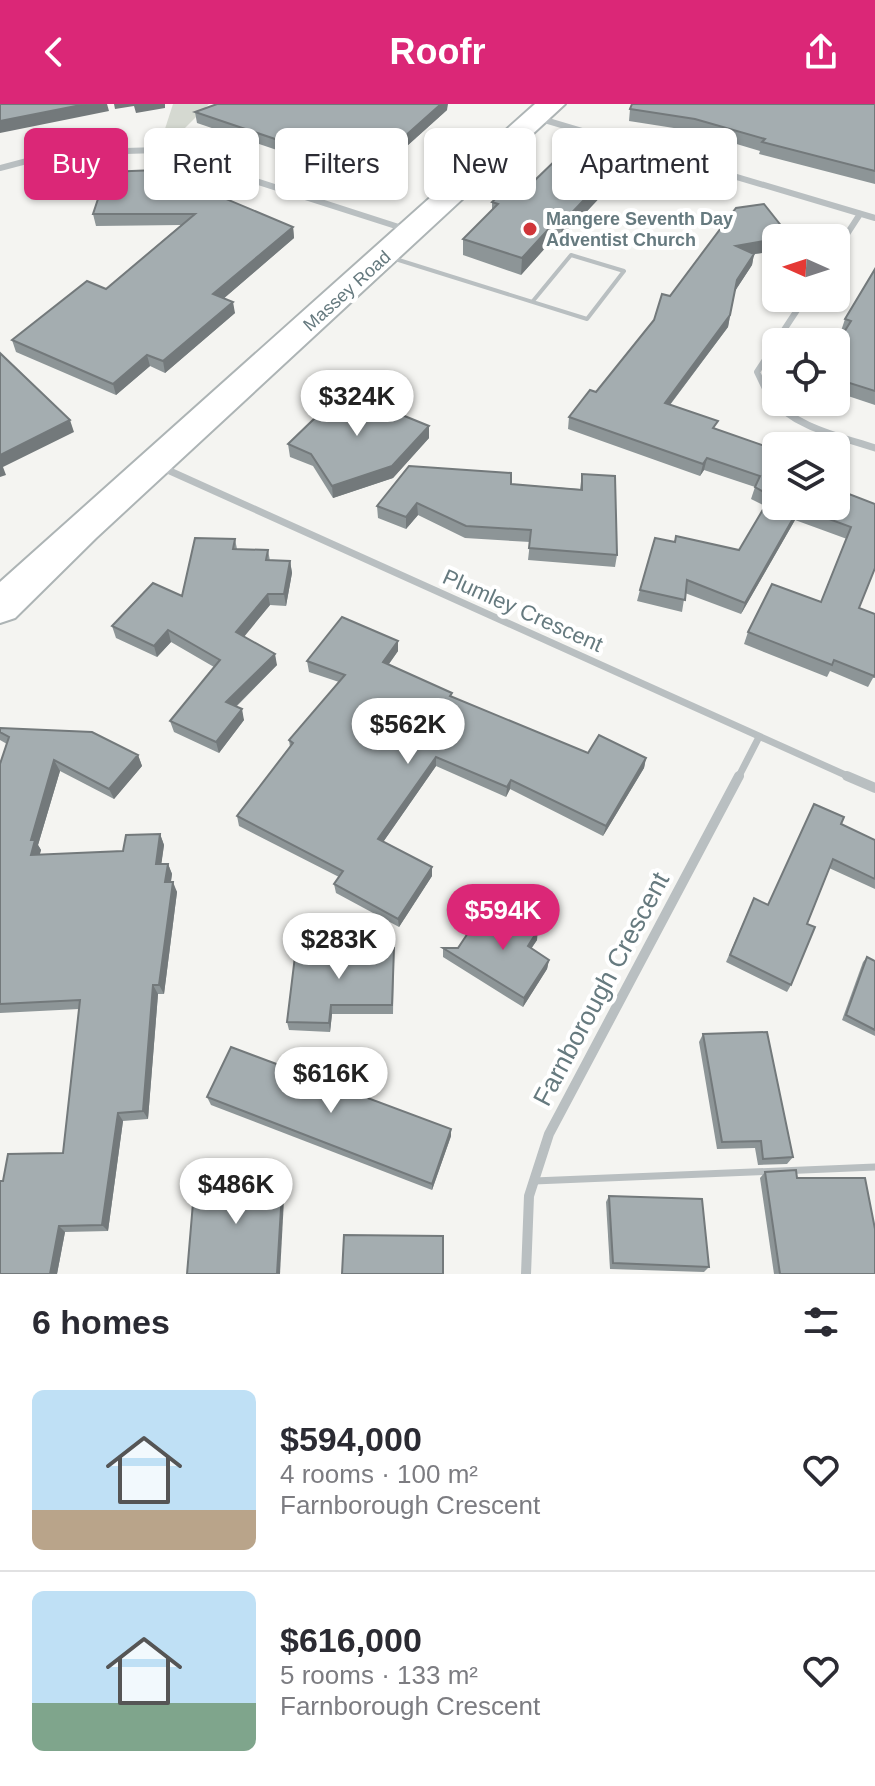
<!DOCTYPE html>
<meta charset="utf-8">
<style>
:root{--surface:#fff;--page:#f7f7f7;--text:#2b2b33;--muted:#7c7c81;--line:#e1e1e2;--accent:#db2777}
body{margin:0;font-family:Arial,sans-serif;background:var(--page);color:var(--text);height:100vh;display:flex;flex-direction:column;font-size:30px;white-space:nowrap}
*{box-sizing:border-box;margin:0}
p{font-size:26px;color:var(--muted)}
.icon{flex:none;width:44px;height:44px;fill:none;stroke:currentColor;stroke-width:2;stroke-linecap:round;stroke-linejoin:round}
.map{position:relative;height:1170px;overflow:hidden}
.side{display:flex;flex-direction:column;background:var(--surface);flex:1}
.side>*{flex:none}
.hud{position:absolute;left:24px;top:24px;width:828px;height:72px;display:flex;gap:16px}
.needle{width:52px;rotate:273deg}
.fabs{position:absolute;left:762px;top:120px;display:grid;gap:16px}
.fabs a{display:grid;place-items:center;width:88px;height:88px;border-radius:12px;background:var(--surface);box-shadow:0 2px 6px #0004;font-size:40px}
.price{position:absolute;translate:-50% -68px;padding:0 18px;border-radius:28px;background:#fff;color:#222;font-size:26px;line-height:52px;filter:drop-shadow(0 2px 4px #0008)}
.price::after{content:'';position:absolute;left:50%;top:48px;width:24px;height:18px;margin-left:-12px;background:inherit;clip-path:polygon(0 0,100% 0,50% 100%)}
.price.active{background:var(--accent);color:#fff}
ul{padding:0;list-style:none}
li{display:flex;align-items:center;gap:24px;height:200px;padding:0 32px}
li+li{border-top:2px solid var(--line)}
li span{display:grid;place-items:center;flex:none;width:224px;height:160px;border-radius:12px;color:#555}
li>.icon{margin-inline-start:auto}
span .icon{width:96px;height:96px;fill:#fffc;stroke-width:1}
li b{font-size:34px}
h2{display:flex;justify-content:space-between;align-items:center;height:96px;padding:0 32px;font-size:34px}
.tag{padding:0 28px;border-radius:12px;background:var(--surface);box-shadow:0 2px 6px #0004;font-size:28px;line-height:72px}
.tag.active{background:var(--accent);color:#fff}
header{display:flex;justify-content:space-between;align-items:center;height:104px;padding:0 32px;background:var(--accent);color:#fff;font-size:36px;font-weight:700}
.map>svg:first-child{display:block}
.green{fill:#d5d9d1}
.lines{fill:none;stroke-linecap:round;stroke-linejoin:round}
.primary-casing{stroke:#adb4b5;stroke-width:4}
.service-far1{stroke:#b9bfc1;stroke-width:4}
.service{stroke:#b9bfc1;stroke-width:7}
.minor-far2{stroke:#b9bfc1;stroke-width:6}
.minor-far1{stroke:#b9bfc1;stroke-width:7}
.minor{stroke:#b9bfc1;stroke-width:10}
.primary{fill:#fff;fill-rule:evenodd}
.wall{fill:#8d9597}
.shaded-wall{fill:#73797b}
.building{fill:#a4adb0;stroke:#73797b;stroke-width:2}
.poi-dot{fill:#d03539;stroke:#fff;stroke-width:3}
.labels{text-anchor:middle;stroke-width:8;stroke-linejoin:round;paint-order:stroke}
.far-poi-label{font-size:18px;font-weight:bold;fill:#667a7f;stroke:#fff;text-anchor:start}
.far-street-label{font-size:18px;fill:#667a7f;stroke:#fff}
.street-label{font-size:22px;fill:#667a7f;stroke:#fff}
.near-street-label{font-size:26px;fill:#667a7f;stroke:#fff}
</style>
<header><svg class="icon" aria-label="back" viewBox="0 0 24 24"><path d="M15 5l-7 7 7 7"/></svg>Roofr<svg class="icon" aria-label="share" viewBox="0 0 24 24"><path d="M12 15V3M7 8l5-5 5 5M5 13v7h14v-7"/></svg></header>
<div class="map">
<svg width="875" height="1170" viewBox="0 0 875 1170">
<rect width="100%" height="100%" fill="#f4f4f1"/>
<path class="green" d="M173 0H209L176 33 163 31Z"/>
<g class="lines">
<defs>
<path id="primary" d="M535 0H565L96 434 15 514 0 519V478Z"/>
</defs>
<use href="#primary" class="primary-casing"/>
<path class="service-far1" d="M389 153 587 215 624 167 571 151 533 197"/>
<path class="service" d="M534 1077 875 1063"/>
<g class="minor-far2">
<path d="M538 14 875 114"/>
<path d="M0 64 57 49 159 46 405 125"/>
<path d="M836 147 860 110"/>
<path d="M776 238 805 194"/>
<path d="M769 293 757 268 776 239"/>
</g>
<g class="minor-far1">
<path d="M768 291C793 323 838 332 875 344"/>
<path d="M161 363 852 674"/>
<path d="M738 674 759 633"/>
</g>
<g class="minor">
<path d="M847 672 875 684"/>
<path d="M526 1170 529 1092 549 1030 739 672"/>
</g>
<use href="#primary" class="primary"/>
</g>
<g class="wall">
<path d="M875 0V80L759 50 760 47 693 27 629 17 630 5Z"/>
<path d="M447 6 368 77 197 19 195 8Z"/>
<path d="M107 68 293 123 294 134 224 194 235 209 165 269 150 262 116 291 16 248 12 236 106 185 181 121 96 122 93 110Z"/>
<path d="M619 73 561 135 555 133 521 171 463 151V135L492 107V98L534 77Z"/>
<path d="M736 104 790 133V134H776V147L754 150 752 161 735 187 728 223 670 301 715 325 776 346V402L875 400 859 504 875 510V574H873L868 583 830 567 827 573 744 540 748 528 821 498 847 435 795 416 741 510 685 489 682 508 637 497 640 486 675 438 739 446 765 402 751 395 755 383 704 366 700 372 568 325 569 313 596 288 654 216 670 192Z"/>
<path d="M875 165V301L836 288 839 281 836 280V241L844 228 841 227 845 215Z"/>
<path d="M429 322V334L393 374 333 394 313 362 290 353 288 340Z"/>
<path d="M582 370 617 451 615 463 528 456 530 438 465 434 418 411 406 425 378 414 377 402 511 380 580 385Z"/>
<path d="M235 435 237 445 268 446 270 457H290L292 469 286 502 270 501 244 532 277 561 236 603 244 616 219 649 174 628 170 617 214 563 171 538 157 553 116 534 112 522 182 492Z"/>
<path d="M398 547 389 560 452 593 588 649 646 654 644 664 603 732 510 685 506 693 436 662 383 738 432 772 399 823 336 789 334 780 339 773 239 722 237 712 290 643 289 636 339 578 309 568 307 557Z"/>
<path d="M0 624 138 651 142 662 114 695 60 667 38 741 41 746 39 751 123 747 160 730 164 741 161 760H168L172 770 171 778 177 788 164 890H158L148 1015 123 1017 108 1127 65 1128 57 1170H0L3 1077 63 1049 79 905 0 909V660L7 640 0 636Z"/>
<path d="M841 720 875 736V785L829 764 807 820 791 881 787 888 726 858 754 794 768 801Z"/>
<path d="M489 821 537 836 531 845 549 856 547 865 523 903 443 853V844H458Z"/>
<path d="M394 844 393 910H332L330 928 289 926 287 918Z"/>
<path d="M867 853 875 857V932L842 916 863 858Z"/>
<path d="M703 930 793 1053 787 1060 758 1061 755 1044 717 1045 699 938Z"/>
<path d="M207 993 451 1025V1032L432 1086 211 1001Z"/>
<path d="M765 1068 797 1074 875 1170H774L760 1074Z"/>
<path d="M609 1092 709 1163 704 1168 610 1165 606 1098Z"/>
</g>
<g class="shaded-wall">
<path d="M86 0H107L109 7 0 29V17Z"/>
<path d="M114 0H165V4L136 9 134 2 115 5Z"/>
<path d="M441 0H448L447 6 368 77 367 66Z"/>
<path d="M621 57 619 73 561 135 562 119Z"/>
<path d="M556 117 555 133 521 171 522 154Z"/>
<path d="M293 123 294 134 215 202 213 190Z"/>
<path d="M776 135V147L754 150 752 161 735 187 737 176 736 142Z"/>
<path d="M233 198 235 209 165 269 163 257Z"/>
<path d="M730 211 728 223 662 311 665 299Z"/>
<path d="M147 251 150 262 116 291 113 280Z"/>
<path d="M70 316 74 328 3 363 6 371 0 373V351Z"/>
<path d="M429 322V334L393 374 333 394 332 382Z"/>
<path d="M707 354 704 366 700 372 703 360Z"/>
<path d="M417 399 418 411 406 425V413Z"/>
<path d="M799 404 795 416 741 510 745 499Z"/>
<path d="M290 457 292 469 286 502 284 490Z"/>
<path d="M268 490 270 501 239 539 236 528Z"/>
<path d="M168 526 171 538 157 553 154 542Z"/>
<path d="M398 537V547L383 568V558Z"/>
<path d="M275 550 277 561 229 609 226 598Z"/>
<path d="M242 605 244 616 219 649 216 638Z"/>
<path d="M138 651 142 662 114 695 109 685Z"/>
<path d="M436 653V662L379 744 378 735Z"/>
<path d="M646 654 644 664 603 732 606 722Z"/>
<path d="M54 656 60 667 38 741 41 746 37 762 31 751V736Z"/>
<path d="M511 676 510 685 506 693 507 683Z"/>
<path d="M160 730 164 741 160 770 156 760Z"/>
<path d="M168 760 172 770 169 788 165 778Z"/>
<path d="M432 763V772L399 823 398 815Z"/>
<path d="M173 778 177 788 164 890 159 881Z"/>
<path d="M538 826 537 836 526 852 528 842Z"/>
<path d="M549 856 547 865 523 903 524 894Z"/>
<path d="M153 881 158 890 148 1015 143 1007Z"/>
<path d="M331 901 332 910 330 928 329 919Z"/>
<path d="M118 1009 123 1017 108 1127 102 1121Z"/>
<path d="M451 1025V1032L432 1086V1080Z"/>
<path d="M283 1071 285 1077 280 1170H277Z"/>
<path d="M59 1122 65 1128 57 1170H50Z"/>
</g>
<g class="building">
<path d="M0 0H86L0 17Z"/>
<path d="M217 0H441L367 66 195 8Z"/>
<path d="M632 0H875V67L762 38 765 35 695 15 630 5Z"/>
<path d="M574 43 621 57 562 119 556 117 522 154 463 135 498 100 492 98 519 72 534 77 564 48 569 49Z"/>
<path d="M157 66 293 123 213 190 233 198 163 257 147 251 113 280 12 236 87 177 106 185 195 110H93L107 68Z"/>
<path d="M764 100 790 133 776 134V135L736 142 754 150 737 176 730 211 665 299 718 317 713 324 776 346V402H836V385L875 400V464L859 504 875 510V570L874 572 834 556 832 561 748 528 772 480 821 498 851 423 799 404 745 499 687 476 685 496 640 486 655 434 675 438 676 432 739 446 771 392 755 383 760 372 707 354 703 360 569 313 590 286 596 288 654 216 662 190 670 192 736 104Z"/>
<path d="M875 165V287L840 276 844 269 836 266V262L842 251 836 249V241L851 217 845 215Z"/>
<path d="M0 249 70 316 0 351Z"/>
<path d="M343 287 429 322 392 362 332 382 311 350 288 340Z"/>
<path d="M409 362 511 369V380L582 386V370L615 372 617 451 529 444 531 426 466 422 417 399 406 413 377 402Z"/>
<path d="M195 434 235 435 233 445 268 446 266 456 290 457 284 490H268L236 528 275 550 226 598 242 605 216 638 170 617 220 556 168 526 154 542 112 522 153 479 182 492Z"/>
<path d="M342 513 398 537 383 558 452 589 450 592 588 649 599 631 646 654 606 722 511 676 507 683 436 653 378 735 432 763 398 815 334 780 343 767 237 712 293 639 289 636 345 571 307 557Z"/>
<path d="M0 624 92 628 138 651 109 685 54 656 31 736H35L31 751 123 747 126 731 160 730 156 760H168L165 778H173L159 881H153L143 1007 118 1009 102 1121 59 1122 50 1170H0V1077H3L8 1050 63 1049 80 896 0 900V660L9 633 0 628Z"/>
<path d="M814 700 844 713 841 720 875 736V775L833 755 807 820 815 823 791 881 730 851 754 794 768 801Z"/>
<path d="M501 803 538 826 528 842 549 856 524 894 443 844H458L478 814 489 821Z"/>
<path d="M296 844H394L392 901H331L329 919 287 918Z"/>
<path d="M867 853 875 857V926L846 911Z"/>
<path d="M767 928 793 1053 763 1055 761 1037 722 1038 703 930Z"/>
<path d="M231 943 451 1025 432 1080 207 993Z"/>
<path d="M796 1066 797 1074H865L875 1125V1170H780L765 1068Z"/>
<path d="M283 1071 277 1170H187L195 1075Z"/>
<path d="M609 1092 702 1095 709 1163 613 1159Z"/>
<path d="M344 1131 443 1132V1170H342Z"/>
</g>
<circle class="poi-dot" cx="530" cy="125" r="8"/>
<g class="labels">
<g class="far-poi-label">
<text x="546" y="121">Mangere Seventh Day<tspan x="546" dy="21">Adventist Church</tspan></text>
</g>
<g class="far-street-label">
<text transform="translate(347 187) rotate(-42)" y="6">Massey Road</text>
</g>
<g class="street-label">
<text transform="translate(523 506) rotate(24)" y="8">Plumley Crescent</text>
</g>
<g class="near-street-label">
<text transform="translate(601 885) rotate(-62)" y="9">Farnborough Crescent</text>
</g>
</g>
</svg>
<div class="fabs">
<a><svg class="needle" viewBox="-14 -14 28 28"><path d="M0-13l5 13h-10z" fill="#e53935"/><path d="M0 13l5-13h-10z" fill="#7c7c81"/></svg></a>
<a><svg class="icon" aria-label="locate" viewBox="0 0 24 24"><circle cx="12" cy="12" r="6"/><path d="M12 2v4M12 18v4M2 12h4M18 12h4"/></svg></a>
<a><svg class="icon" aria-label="layers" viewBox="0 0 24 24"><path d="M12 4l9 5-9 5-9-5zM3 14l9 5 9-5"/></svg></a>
</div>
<b class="price" style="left:357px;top:334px">$324K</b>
<b class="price" style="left:408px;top:662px">$562K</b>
<b class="price active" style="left:503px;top:848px">$594K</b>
<b class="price" style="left:339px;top:877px">$283K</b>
<b class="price" style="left:331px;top:1011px">$616K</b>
<b class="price" style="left:236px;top:1122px">$486K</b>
<div class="hud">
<a class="tag active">Buy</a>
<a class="tag">Rent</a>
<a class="tag">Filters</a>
<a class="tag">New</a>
<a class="tag">Apartment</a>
</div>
</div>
<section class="side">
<h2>6 homes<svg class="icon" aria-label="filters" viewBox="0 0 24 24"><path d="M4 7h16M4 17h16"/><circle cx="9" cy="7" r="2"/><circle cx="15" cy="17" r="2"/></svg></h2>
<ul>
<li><span style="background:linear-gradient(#bfe0f5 75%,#b9a48a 0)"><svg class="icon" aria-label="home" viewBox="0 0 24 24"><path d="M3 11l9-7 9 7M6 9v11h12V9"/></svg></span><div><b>$594,000</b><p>4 rooms · 100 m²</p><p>Farnborough Crescent</p></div><svg class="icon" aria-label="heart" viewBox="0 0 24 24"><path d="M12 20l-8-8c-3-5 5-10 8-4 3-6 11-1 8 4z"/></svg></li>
<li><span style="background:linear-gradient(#bfe0f5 70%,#7fa58c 0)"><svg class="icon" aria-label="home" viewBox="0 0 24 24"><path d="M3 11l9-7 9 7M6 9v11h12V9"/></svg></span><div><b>$616,000</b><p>5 rooms · 133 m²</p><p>Farnborough Crescent</p></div><svg class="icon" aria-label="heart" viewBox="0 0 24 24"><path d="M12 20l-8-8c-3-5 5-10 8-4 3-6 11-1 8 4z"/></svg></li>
</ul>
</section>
